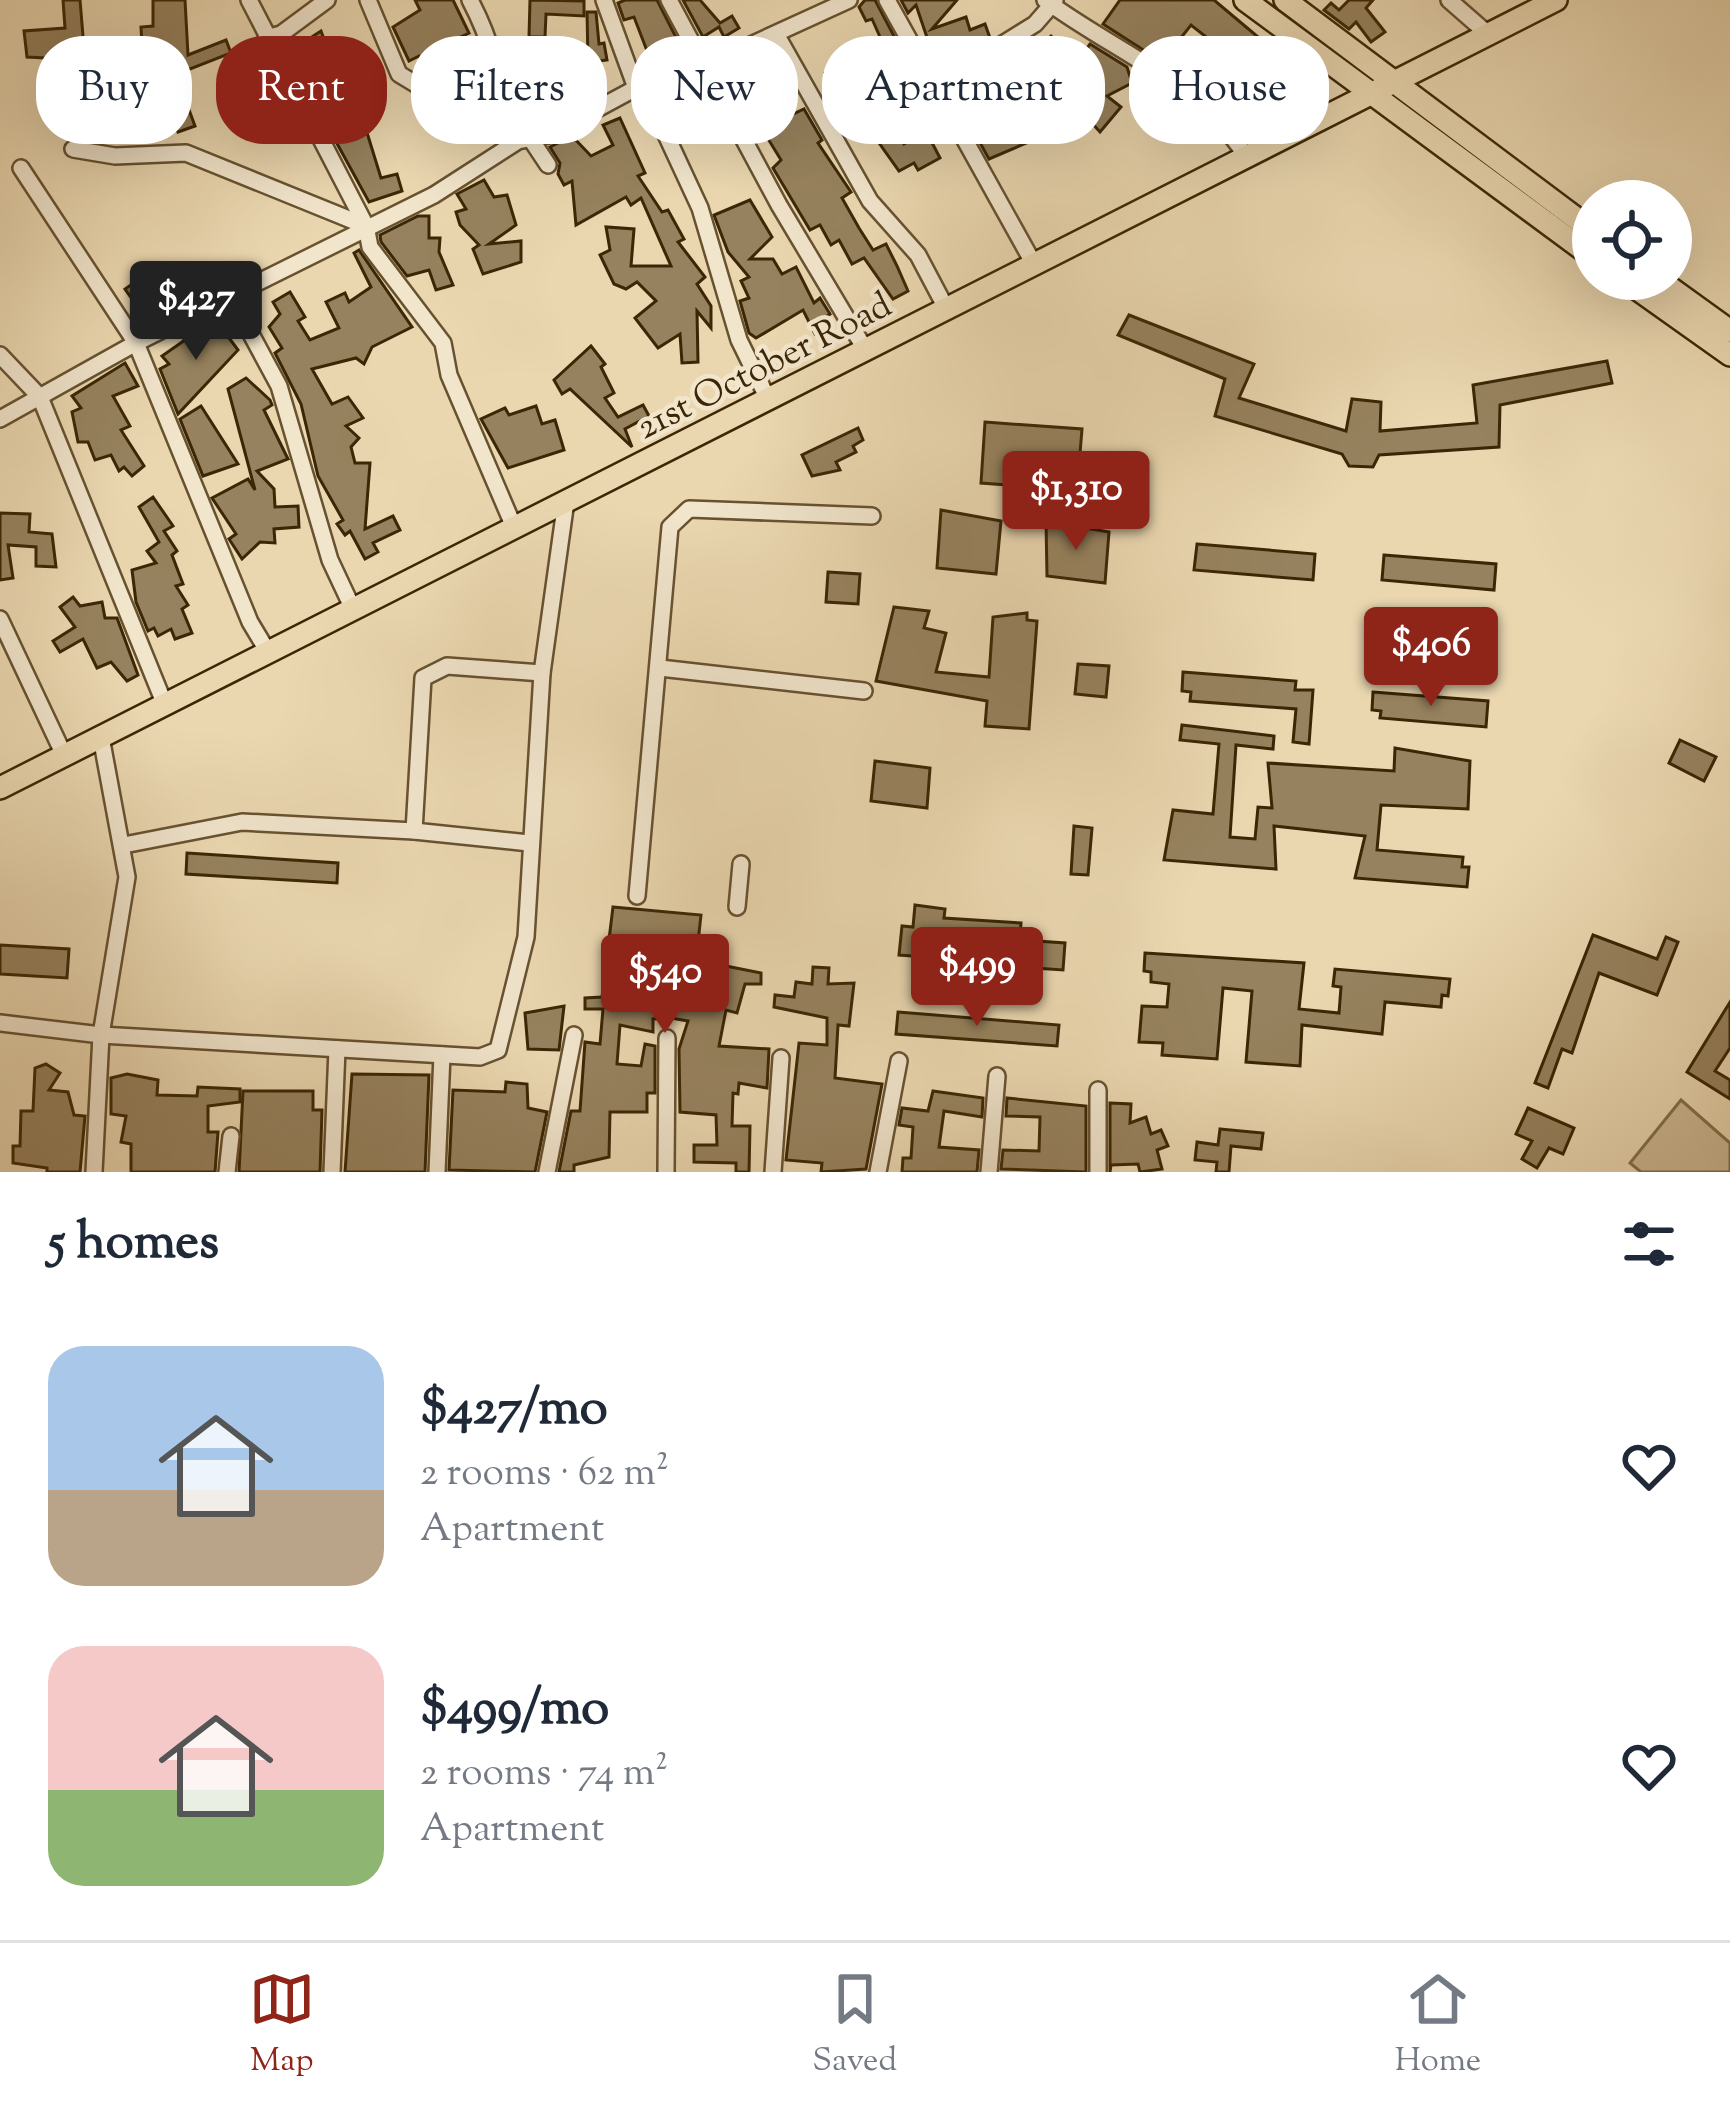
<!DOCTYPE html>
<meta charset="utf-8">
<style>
:root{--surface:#fff;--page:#f6f6f7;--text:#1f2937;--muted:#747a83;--line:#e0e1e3;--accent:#8f2418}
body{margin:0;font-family:"Sorts Mill Goudy",serif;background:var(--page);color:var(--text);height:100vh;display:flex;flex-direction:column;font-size:45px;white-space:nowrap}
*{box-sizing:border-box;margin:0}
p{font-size:39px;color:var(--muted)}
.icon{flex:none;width:66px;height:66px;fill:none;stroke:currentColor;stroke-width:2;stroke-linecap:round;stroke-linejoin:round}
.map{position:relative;height:1172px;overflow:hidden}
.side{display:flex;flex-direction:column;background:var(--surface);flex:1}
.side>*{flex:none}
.guide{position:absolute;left:36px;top:36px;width:1659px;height:108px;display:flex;gap:24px}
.tools{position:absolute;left:1572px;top:180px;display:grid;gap:24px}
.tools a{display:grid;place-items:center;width:120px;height:120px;border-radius:50%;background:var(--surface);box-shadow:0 12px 48px #0002;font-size:60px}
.price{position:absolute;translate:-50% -102px;padding:0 27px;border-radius:12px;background:var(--accent);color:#fff;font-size:39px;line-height:78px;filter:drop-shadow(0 3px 6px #0008)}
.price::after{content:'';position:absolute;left:50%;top:72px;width:36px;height:27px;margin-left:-18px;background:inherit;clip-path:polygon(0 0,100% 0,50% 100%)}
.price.on{background:#222;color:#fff}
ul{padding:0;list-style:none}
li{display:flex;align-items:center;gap:36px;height:300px;padding:0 48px}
li span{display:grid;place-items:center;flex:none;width:336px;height:240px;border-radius:36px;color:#555}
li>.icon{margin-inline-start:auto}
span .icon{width:144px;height:144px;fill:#fffc;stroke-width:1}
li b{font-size:51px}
h2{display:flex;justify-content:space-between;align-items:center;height:144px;padding:0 48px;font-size:51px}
.tag{padding:0 42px;border-radius:48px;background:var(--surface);box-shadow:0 12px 48px #0002;font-size:42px;line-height:108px}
.tag.on{background:var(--accent);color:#fff}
.tab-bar{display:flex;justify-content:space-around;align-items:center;height:168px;border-top:3px solid var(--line);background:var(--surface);font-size:33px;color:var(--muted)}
.tab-bar a{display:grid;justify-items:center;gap:6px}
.tab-bar .on{color:var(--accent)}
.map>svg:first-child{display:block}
.green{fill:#ccb993;stroke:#84704c;stroke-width:3}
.building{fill:#96825e;stroke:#3b2605;stroke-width:3}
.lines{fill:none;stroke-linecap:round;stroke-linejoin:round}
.minor-casing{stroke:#675230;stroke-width:20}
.major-casing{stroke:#3b2605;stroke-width:26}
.minor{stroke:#f1e5cc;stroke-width:15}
.major{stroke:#ead7b0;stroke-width:21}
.labels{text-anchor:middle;stroke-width:9;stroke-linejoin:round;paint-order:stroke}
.street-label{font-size:36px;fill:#3b2605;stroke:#f1e5cc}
</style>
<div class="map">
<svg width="1730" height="1172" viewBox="0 0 1730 1172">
<rect width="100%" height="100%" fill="#ead7b0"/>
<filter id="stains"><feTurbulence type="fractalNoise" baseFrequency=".00167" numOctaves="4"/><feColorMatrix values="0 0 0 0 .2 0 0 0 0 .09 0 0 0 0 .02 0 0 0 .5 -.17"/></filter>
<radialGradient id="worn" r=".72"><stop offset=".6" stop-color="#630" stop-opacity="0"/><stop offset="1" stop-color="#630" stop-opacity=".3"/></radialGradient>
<path class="green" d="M1681 1100 1730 1143V1172H1641L1630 1163Z"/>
<g class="building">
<path d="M63 0H80L86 72 96 70 98 83 91 84 96 109 69 126 65 59 27 57 24 31 65 28Z"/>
<path d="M153 0H185L188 55 226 40 231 53 177 74 179 100 185 99 195 126 178 132 150 46H142L141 27 153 26Z"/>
<path d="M415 0H453L469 33 433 50 440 59 429 68 419 56 409 61 393 27 420 10Z"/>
<path d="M530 0 584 1V16L546 14 545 37H529Z"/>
<path d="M625 0H657L684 53 654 69 634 17 624 20 618 3Z"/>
<path d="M683 0H700L720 23 732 16 739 28 724 37 719 27 703 37Z"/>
<path d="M865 0H875L904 55 898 59 910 82 915 79 926 95 889 117 904 144 926 131 940 158 918 170 914 163 899 171 862 119 842 127 826 99 835 94 825 73 861 57 865 66 888 55 872 19 866 21 859 7Z"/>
<path d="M901 0H957L932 29 966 17 970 30 985 24 990 38 936 64 916 5 908 13Z"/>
<path d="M1120 0H1214L1283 58 1274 66 1257 48 1238 62 1191 25 1168 54 1193 68 1187 78 1103 24Z"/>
<path d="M1349 0H1373L1366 8 1385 32 1371 42 1356 22 1349 29 1324 10 1331 3 1339 10Z"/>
<path d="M587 12H596L599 44 604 43 607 60 591 62 601 93 546 115 534 81 529 83 524 67 512 70 508 59 532 51 539 71 548 72 588 62Z"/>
<path d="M321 31 335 69 365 62 374 91 356 97 381 178 397 174 402 191 369 202 334 138 337 128 347 125 339 101 318 107 299 71 305 69 298 46Z"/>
<path d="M1051 36 1062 46 1049 60 1066 77 1090 44 1127 67 1132 83 1107 96 1121 107 1100 132 1065 93 1058 98 1033 78 1037 74 1025 63Z"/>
<path d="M964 89 978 111 1005 95 1024 128 1042 118 1050 133 989 159 954 96Z"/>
<path d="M804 109 822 140 818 143 851 192 842 198 859 228 873 250 886 244 897 266 908 291 893 299 864 258 852 264 839 240 831 245 820 225 810 230 773 168 781 160 762 129Z"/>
<path d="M620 118 645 173 638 176 662 212 668 210 684 239 678 242 705 277 697 284 711 306V328L697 311 698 362 682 363 680 334 658 348 635 318 656 301 637 282 626 289 614 284 600 255 610 250 606 227 634 229 631 266H671L641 198 631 205 626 197 576 225 572 181 564 185 558 174 560 163 550 147 572 136 591 156 613 145 603 125Z"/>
<path d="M484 180 494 197 507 195 516 225 489 244 521 241V262L483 274 473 249 479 245 460 225 456 212 466 209 457 194Z"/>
<path d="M750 200 772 237 750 259H773L782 274 796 267 814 303 820 298 830 314 823 319 827 328 815 334 803 310 756 338 749 333 740 301 749 298 741 281 749 277 728 252 714 215Z"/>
<path d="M418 216H429V238H440L439 252 453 285 436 290 429 270 407 276 381 242 380 235Z"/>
<path d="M359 250 412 327 372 347 364 364 356 358 312 369 332 404 348 397 363 418 346 426 359 438 351 447 355 463H370L365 529 393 516 400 530 373 543 378 552 365 559 350 531 345 535 337 524 343 520 318 476 301 404 275 353 282 348 269 327 280 314 273 302 290 292 305 317 298 321 310 340 339 328 326 302 345 293 349 302 371 287 354 253Z"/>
<path d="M145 275 161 293 175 284 186 303 159 318 144 300 137 306 125 289Z"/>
<path d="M1129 315 1254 364 1239 398 1346 431 1352 399 1381 402 1380 431 1477 423 1473 385 1607 361 1612 383 1500 405 1499 447 1379 455 1373 467 1349 466 1342 454 1215 416 1225 379 1118 335Z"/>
<path d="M215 319 238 350 178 414 160 369 169 364 162 356Z"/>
<path d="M591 346 605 364 601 367 614 393 605 398 618 417 643 405 649 416 625 429 632 447 570 389 562 394 554 380Z"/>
<path d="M125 363 138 386 113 396 130 426 121 430 144 466 132 476 124 467 119 471 111 455 95 460 88 442H78L72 412 81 408 72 396Z"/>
<path d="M246 378 270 400 272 405 264 410 288 459 257 471 274 489 275 507 298 506 299 527 274 529 275 543 260 542 242 559 229 539 236 534 212 498 248 479 255 490 228 389Z"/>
<path d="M201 406 238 464 203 476 180 419Z"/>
<path d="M536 406 542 424 555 420 564 450 508 468 481 419 505 408 509 415Z"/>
<path d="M985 422 1082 429 1077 490 981 483Z"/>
<path d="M858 428 863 440 853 446 856 452 836 462 840 470 812 476 802 455Z"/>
<path d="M153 497 173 526 164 531 177 551 172 555 183 584 176 586 188 605 182 609 192 633 175 639 171 629 158 636 154 628 148 631 136 602 132 570 156 563 147 551 159 542 139 507Z"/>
<path d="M941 510 1001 521 996 574 937 568Z"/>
<path d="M0 513 30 514 29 532 52 534 56 567 36 566V547L8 545 13 578 0 580Z"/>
<path d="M1046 521 1109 532 1105 583 1047 576Z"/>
<path d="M1197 544 1315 554 1313 580 1194 570Z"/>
<path d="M1384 555 1496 564 1494 590 1382 580Z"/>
<path d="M828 572 860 574 858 604 826 602Z"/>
<path d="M73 597 80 606 102 602 105 618H117L138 675 127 681 111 662 97 668 83 639 60 652 53 641 75 627 60 607Z"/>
<path d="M894 607 929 611 924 628 946 633 936 672 989 677 993 617 1027 613V620L1037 621 1029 729 985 726 987 701 876 681Z"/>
<path d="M1078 664 1109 666 1106 697 1075 694Z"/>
<path d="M1183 672 1296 681 1295 690H1313L1309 744 1293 742 1296 709 1190 701 1191 692 1182 691Z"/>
<path d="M1373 692 1488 701 1486 727 1380 718 1381 711 1372 710Z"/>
<path d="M1182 725 1274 736 1273 749 1236 745 1230 837 1255 839 1258 807 1272 808 1268 763 1394 771 1395 748 1470 761 1468 809 1381 805 1377 850 1463 857 1462 867H1469L1467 887 1355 878 1365 836 1274 826 1276 869 1164 860 1173 810 1213 814 1219 744 1180 740Z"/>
<path d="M1680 740 1716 757 1704 781 1669 763Z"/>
<path d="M875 761 930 768 927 808 871 801Z"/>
<path d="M1074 826 1092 828 1088 875 1071 874Z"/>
<path d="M187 853 338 863 337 883 186 874Z"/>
<path d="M915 905 945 909 944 918 1021 923 1020 937 942 932 940 958 899 955 902 926 913 927Z"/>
<path d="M613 907 701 915 696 960 761 973V984H745L737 1013 726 1010 719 1046 769 1049 767 1088 739 1083 738 1094 733 1093 732 1126H750L749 1172H736V1163L694 1162V1145H717L716 1115 680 1112 679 1049 688 1021 671 1018 653 1019V1032L620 1025 617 1064 641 1066 645 1044 655 1046V1093H647V1112H610L609 1157 574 1165V1172H559L571 1111H580L585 1042 600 1044 603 1009H585V998L602 997Z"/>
<path d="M1593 935 1657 959 1666 937 1678 942 1657 995 1599 973 1572 1053 1562 1049 1548 1088 1535 1083Z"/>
<path d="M1022 940 1065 943 1063 970 1020 967Z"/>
<path d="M0 945 69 949 67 978 0 974Z"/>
<path d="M1145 953 1304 963 1299 1009 1339 1013 1341 987 1333 986 1335 969 1450 979 1448 996 1442 995 1441 1007 1385 1002 1382 1034 1302 1025 1300 1066 1246 1062 1252 991 1223 988 1217 1059 1162 1055 1163 1043 1139 1042 1142 1006 1167 1007 1169 984 1151 982V972L1144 971Z"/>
<path d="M813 967 829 968 828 984 854 983 849 1026 838 1025 835 1078 882 1084 866 1169 821 1172 822 1163 786 1160 799 1043 827 1045V1018L774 1007 775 995 794 997 796 982 812 984Z"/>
<path d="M1730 1002V1048L1715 1071 1730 1080V1099L1687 1072Z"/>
<path d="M564 1006 559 1050 528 1049 525 1013Z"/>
<path d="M898 1012 1059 1025 1057 1046 896 1034Z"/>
<path d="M46 1064 60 1073 49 1090 68 1092 74 1115 85 1116 80 1172H47V1168L13 1163V1146H20L21 1111H33L35 1068Z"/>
<path d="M127 1074 158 1080 157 1095 197 1096 198 1087 240 1089V1102L208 1106V1132H218L215 1172H131V1144L121 1142 126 1116 111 1114V1078Z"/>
<path d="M352 1074 429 1075 425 1172H345Z"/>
<path d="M506 1082 527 1084 528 1108 547 1112 535 1172 449 1170 453 1090 505 1092Z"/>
<path d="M243 1091H313V1110H322L320 1172H239Z"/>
<path d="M933 1091 983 1098 982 1117 944 1111 939 1147 979 1150 977 1172H902L903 1158H911L913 1127 899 1125 902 1108 928 1111Z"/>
<path d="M1007 1098 1086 1106V1172L1001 1169 1003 1150 1039 1151 1040 1117 1006 1116Z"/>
<path d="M1110 1103 1131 1104 1130 1123 1146 1117 1151 1134 1161 1130 1168 1146 1157 1150 1162 1169 1140 1172 1138 1164 1111 1165 1110 1172Z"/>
<path d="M1528 1108 1574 1128 1563 1154 1549 1148 1537 1168 1522 1159 1532 1141 1516 1134Z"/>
<path d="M1220 1129 1263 1133 1261 1149 1231 1146 1229 1172H1216L1217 1162 1195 1160 1197 1142 1218 1145Z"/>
</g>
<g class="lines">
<defs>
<g id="minor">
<path d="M249 0 366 226 370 247 443 343 449 375 514 527"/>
<path d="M368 0 399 74 460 111 500 118 530 138 548 165"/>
<path d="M470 0C491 40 500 73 500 118"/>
<path d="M604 0 636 88 661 124 700 208 739 340 768 399"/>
<path d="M669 0 779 205 865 349"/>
<path d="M887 0 1035 266"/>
<path d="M1045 0C1115 52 1196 80 1246 156"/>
<path d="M1449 0 1489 35"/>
<path d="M776 34 870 201 918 255 946 308"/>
<path d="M266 38 281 34 327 0"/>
<path d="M937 85 1035 24 1055 1"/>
<path d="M73 149 115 156 186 153 366 226"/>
<path d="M21 168 136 343 250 622 268 652"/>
<path d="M230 295 279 386 330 560 353 609"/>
<path d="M0 355 40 397 165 705"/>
<path d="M0 419 136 343 434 195 518 141 549 135 636 88 707 65 849 0"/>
<path d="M0 619 64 755"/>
<path d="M660 668 864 691"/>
<path d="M529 843 414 831 423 678 447 666 542 673"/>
<path d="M124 845 242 822 414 831"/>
<path d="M637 896 670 527 689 509 872 516"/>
<path d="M737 907 741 864"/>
<path d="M0 1023 101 1035 480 1057 498 1050 526 937 542 673 566 501"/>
<path d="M1098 1090V1172"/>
<path d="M94 1172 101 1035 127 877 101 737"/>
<path d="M227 1172 231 1136"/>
<path d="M332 1172 337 1049"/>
<path d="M437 1172 442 1055"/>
<path d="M547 1172 574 1035"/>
<path d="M666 1172 667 1038"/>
<path d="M773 1172 781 1058"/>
<path d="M878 1172 899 1061"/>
<path d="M989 1172 997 1076"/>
</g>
<g id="major">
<path d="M1245 0 1593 257"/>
<path d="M1285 0 1593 231"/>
<path d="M1623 279 1730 355"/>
<path d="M1658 279 1730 331"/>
<path d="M0 788 1556 0"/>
</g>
</defs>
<use href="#minor" class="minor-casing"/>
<use href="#major" class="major-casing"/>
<use href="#minor" class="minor"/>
<use href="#major" class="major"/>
</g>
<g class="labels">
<g class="street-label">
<text transform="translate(763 364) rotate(-27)" y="13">21st October Road</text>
</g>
</g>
<rect width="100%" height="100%" filter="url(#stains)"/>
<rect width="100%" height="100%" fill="url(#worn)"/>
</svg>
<div class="tools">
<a><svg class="icon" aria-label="locate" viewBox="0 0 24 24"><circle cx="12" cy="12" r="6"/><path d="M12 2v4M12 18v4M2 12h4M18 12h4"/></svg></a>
</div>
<b class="price on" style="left:196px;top:363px">$427</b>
<b class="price" style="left:1076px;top:553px">$1,310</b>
<b class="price" style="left:1431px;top:709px">$406</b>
<b class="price" style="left:977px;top:1029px">$499</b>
<b class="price" style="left:665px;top:1036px">$540</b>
<div class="guide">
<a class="tag">Buy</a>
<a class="tag on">Rent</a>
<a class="tag">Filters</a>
<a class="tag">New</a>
<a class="tag">Apartment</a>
<a class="tag">House</a>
</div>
</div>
<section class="side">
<h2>5 homes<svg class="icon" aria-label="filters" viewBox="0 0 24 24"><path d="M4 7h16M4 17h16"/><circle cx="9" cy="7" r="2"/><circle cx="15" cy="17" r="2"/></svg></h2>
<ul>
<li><span style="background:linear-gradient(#a9c7e8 60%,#b9a48a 0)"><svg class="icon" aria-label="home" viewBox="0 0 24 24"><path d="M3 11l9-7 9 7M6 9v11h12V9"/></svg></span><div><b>$427/mo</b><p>2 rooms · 62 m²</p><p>Apartment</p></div><svg class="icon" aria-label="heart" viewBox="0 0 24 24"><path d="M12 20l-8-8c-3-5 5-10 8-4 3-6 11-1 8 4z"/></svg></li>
<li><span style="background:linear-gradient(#f6c9c9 60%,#8fb573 0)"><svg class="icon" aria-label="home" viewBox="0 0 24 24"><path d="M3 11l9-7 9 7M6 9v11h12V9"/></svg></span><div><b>$499/mo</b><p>2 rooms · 74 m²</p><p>Apartment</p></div><svg class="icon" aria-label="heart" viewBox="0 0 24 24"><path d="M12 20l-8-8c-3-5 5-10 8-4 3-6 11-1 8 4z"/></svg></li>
</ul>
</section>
<nav class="tab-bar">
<a class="on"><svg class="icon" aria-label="map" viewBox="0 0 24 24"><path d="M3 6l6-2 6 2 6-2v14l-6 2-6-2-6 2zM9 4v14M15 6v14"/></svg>Map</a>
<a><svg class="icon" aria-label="saved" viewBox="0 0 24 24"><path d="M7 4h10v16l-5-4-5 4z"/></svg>Saved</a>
<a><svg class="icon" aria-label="home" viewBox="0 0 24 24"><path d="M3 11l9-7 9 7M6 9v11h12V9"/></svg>Home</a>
</nav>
